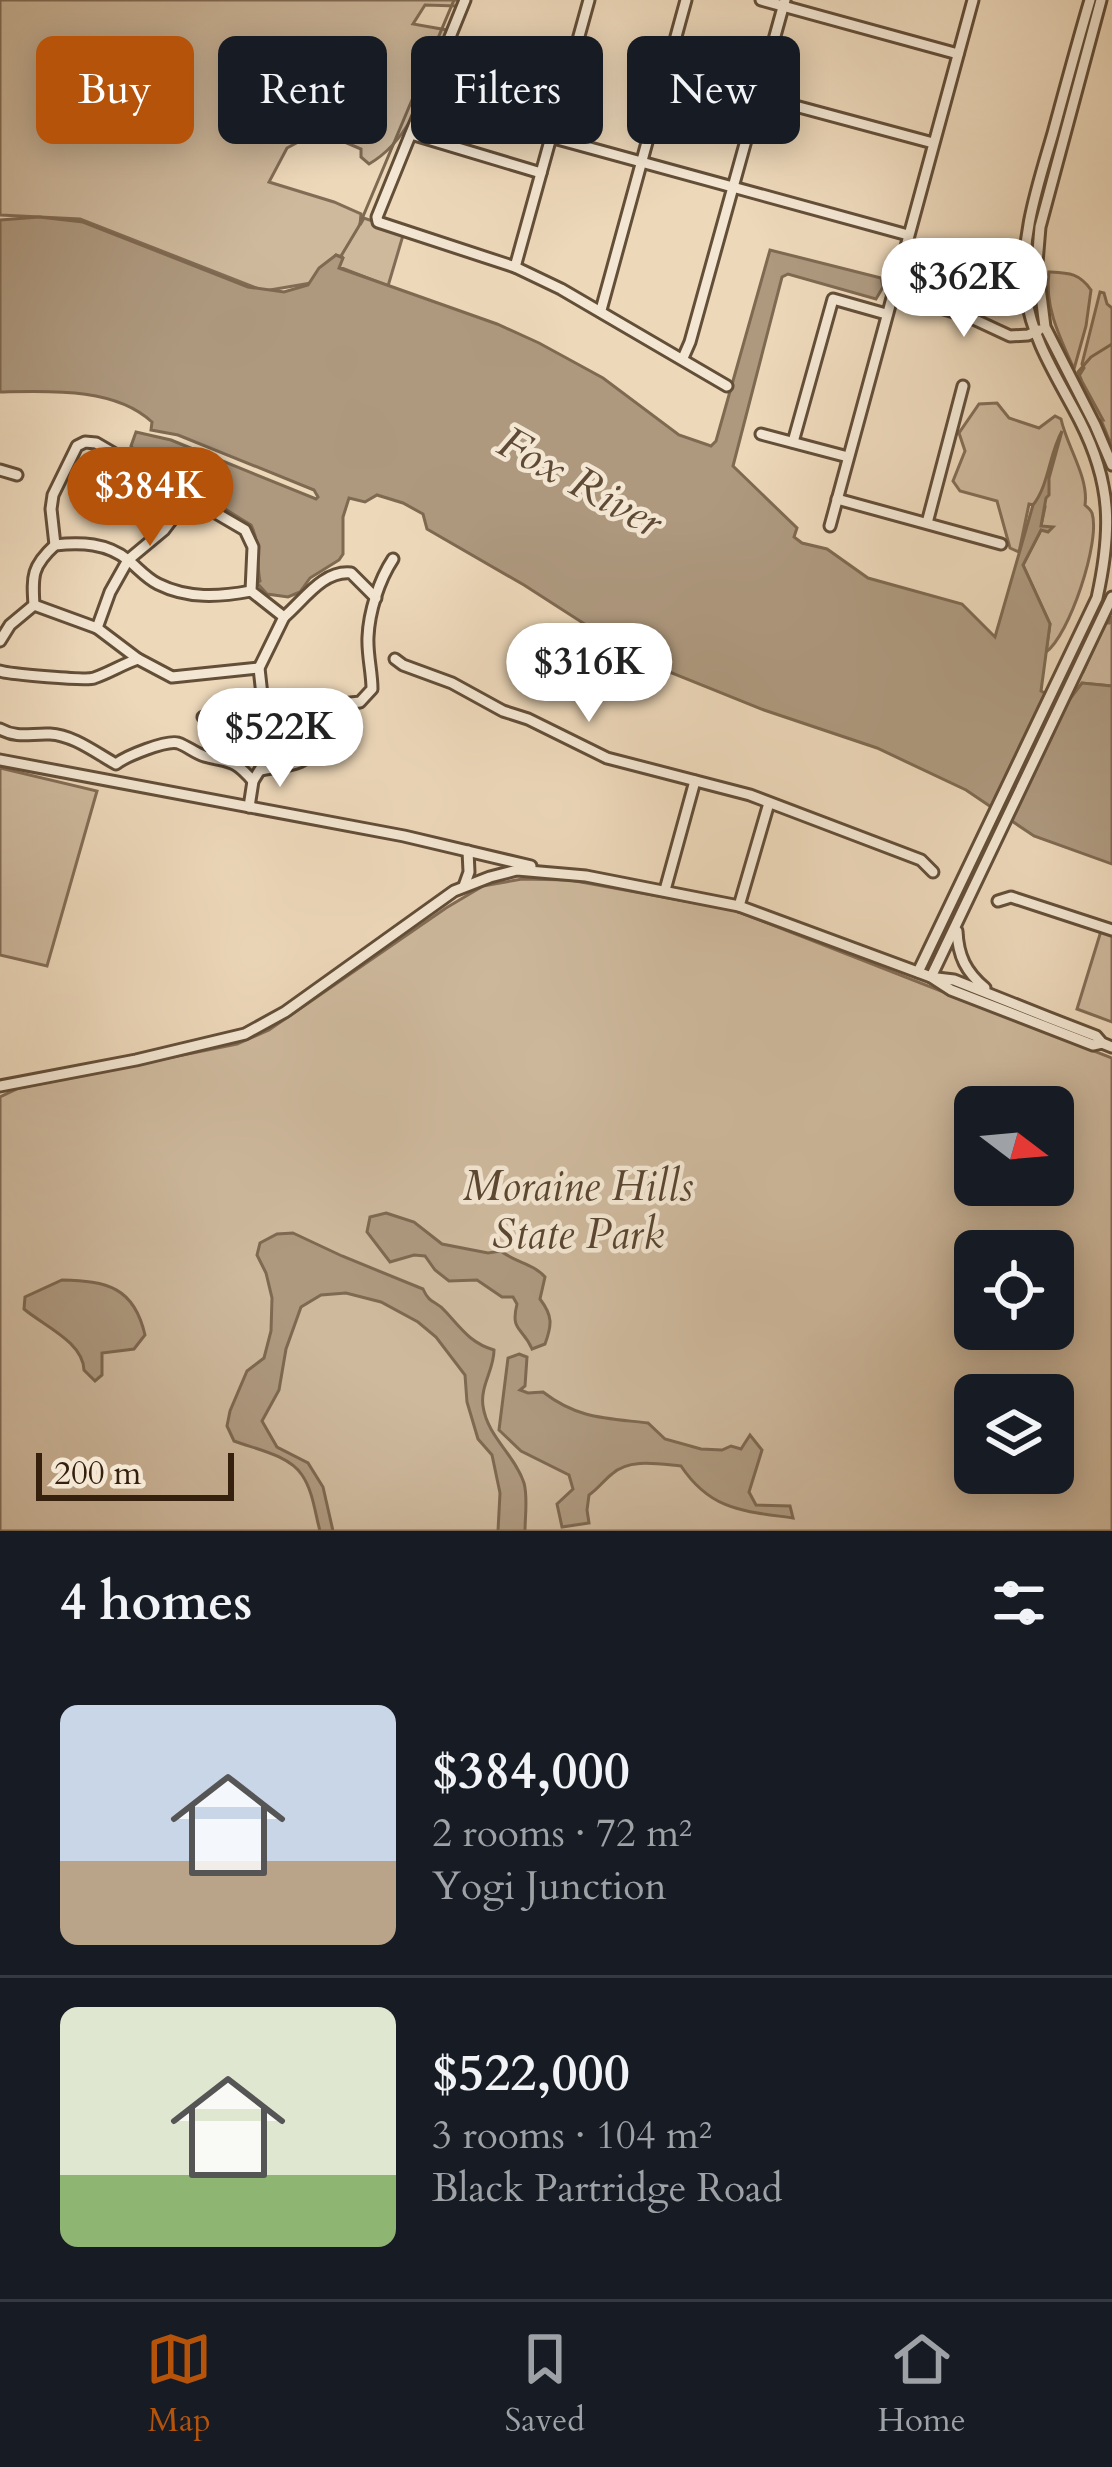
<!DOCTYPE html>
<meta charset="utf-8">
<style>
:root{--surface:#171b24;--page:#20242c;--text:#f1f3f6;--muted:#9ea1a6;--line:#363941;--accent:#b45309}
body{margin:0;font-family:Cardo,serif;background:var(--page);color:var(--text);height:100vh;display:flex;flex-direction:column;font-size:45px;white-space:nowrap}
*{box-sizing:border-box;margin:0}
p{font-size:39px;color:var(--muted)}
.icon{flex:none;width:66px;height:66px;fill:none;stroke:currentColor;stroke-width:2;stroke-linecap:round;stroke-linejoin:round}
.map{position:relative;height:1531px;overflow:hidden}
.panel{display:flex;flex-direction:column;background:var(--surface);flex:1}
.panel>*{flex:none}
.guide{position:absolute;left:36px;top:36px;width:1041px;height:108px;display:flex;gap:24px}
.needle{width:78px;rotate:106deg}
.controls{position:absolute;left:954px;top:1086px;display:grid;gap:24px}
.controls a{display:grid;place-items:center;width:120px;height:120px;border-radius:18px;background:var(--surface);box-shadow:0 6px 30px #0003;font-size:60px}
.scale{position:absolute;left:36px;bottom:30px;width:198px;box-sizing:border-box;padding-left:12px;border:6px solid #35200d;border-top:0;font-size:33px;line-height:42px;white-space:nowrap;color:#35200d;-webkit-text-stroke:9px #f3e6d2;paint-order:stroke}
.price{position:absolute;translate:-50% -102px;padding:0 27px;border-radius:42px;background:#fff;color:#222;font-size:39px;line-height:78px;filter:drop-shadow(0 3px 6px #0008)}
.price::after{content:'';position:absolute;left:50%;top:72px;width:36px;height:27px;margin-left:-18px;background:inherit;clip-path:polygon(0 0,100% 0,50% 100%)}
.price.active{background:var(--accent);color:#fff}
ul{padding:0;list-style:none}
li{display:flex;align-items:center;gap:36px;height:300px;padding:0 60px}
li+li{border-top:3px solid var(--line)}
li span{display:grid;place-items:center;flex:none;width:336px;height:240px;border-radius:18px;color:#555}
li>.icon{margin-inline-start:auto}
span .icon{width:144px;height:144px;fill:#fffc;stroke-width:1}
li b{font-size:51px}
h2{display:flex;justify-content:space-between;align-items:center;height:144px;padding:0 60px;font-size:51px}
.tag{padding:0 42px;border-radius:18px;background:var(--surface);box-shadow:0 6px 30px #0003;font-size:42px;line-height:108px}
.tag.active{background:var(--accent);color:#fff}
.tab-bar{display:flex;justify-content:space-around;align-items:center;height:168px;border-top:3px solid var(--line);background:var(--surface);font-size:33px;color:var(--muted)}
.tab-bar a{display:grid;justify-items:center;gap:6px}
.tab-bar .active{color:var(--accent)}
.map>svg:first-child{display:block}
.green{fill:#ceb99d;stroke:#826c55;stroke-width:3;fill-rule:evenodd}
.water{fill:#ae997f;stroke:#7e6951;stroke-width:3}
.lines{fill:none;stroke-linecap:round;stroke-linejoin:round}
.stream{stroke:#7e6951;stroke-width:3}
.minor-casing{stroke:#634e38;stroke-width:15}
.minor{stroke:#f3e6d2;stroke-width:9}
.labels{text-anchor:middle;stroke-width:9;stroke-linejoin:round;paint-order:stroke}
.park-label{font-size:42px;font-style:italic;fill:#5b4631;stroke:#f3e6d2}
.water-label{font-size:45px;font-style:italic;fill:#5f4a35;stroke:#f3e6d2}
</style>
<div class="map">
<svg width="1112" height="1531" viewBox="0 0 1112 1531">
<rect width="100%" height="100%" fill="#edd8ba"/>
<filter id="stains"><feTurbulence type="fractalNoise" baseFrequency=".00167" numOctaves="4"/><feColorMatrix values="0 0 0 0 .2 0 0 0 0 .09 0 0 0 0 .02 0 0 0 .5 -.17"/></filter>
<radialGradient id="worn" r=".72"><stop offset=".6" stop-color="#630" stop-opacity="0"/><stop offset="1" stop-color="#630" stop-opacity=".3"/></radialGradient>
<g class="green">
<path d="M0 0H460L457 6 425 5 413 24 447 30C428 77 416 137 369 164L361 157V149L319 131 287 148 269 182 334 202 361 214 360 225 364 218 404 232 388 286 339 267 342 257 336 255 311 283 264 291 80 219 0 215Z"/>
<path d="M1049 272C1069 273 1079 273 1091 290L1086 326 1074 369C1060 338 1044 306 1049 272Z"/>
<path d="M1100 292 1104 293 1107 304 1112 308V447L1101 420H1103L1079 376 1084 368 1082 364Z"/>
<path d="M997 403 1009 418 1039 428 1055 416 1061 419C1067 447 1089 477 1085 505 1088 508 1091 510 1092 513 1101 541 1069 636 1046 652L1050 624 1023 565 1041 530 1047 528 1041 526 1045 507 1029 504 1019 552 1010 548 997 501 960 491 953 481 965 451 959 433 979 404Z"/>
<path d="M1112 616V686L1082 683 1067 704 1059 702 1072 677 1083 672 1105 623H1109Z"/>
<path d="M0 768 97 791 47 966 0 955Z"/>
<path d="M522 879 570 880 734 910 1112 1058V1531H0V1097L19 1088 237 1044 269 1030 446 908 483 886ZM975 1107H1053V1185H975ZM975 1251H1053V1329H975ZM975 1395H1053V1473H975Z"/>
<path d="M1101 931 1112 935V1022L1077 1009Z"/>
</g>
<g class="water">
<path d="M39 217 83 222 248 287 284 292 308 285 319 268 336 255 343 258 339 268 497 324 539 343 603 378 679 435 711 446 716 441 770 250 881 278 883 287 876 299 788 274 782 277 733 466 797 528 794 537 802 543 827 549 868 578 962 604 995 637 1033 505C1049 485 1049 454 1062 431L1049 478V495L1046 498 1041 526 1053 527 1048 532 1041 530 1023 565 1050 624 1041 691 1066 704 1082 683 1112 686V864L1034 836 966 790 877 748 764 710 642 661 524 585 427 529 423 514 403 503 377 495 365 502 349 498 343 517V554L339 560 310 578 300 592 288 597 267 594 257 583 260 581C256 562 260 543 251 525L139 456 131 446 136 432 171 440 316 499 318 497 314 490 178 435 151 430 152 422C115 387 48 391 0 392V220Z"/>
<path d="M386 1213 414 1222 442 1244 488 1253 501 1251C514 1262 534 1264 545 1277L540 1299C553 1316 552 1325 545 1344L532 1349C523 1327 510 1332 517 1304L513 1297H502L477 1280 449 1281 435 1270 425 1256 414 1255 390 1262 367 1232 370 1217Z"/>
<path d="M293 1233 342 1256 423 1289C430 1305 436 1300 445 1311 461 1328 470 1343 494 1350 494 1370 480 1386 483 1406 487 1436 515 1455 524 1483 528 1497 525 1516 525 1531H498L500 1493 492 1455 478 1439 467 1402 465 1375 436 1337 418 1322 381 1302 346 1293 321 1295 301 1307 286 1349 279 1390 262 1421 277 1447 308 1463 323 1487 333 1531H320C315 1513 313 1491 302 1475 289 1455 255 1449 234 1441L227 1426 230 1411 247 1371 264 1358 271 1331 272 1298 266 1273 257 1255 260 1243 277 1234Z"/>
<path d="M62 1280C107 1281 134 1287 145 1335L134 1349 102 1353V1375L95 1381 84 1370C83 1342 44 1326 24 1309L25 1297Z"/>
<path d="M519 1354 527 1357 525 1386 520 1390 528 1393 543 1392C578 1419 606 1418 648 1423L665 1439 701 1449 722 1450 731 1446 741 1449 750 1435 762 1450 749 1492 756 1505 790 1506 793 1518C744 1511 711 1511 681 1466 659 1464 629 1458 612 1474 603 1481 599 1488 589 1495L587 1510 589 1523 562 1527 557 1504 573 1489 569 1475 521 1451 499 1430 508 1358Z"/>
</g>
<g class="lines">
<g class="stream">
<path d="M341 256 359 226 454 0"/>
<path d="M1081 379 1078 372 1091 357 1112 344"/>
</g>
<defs>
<g id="minor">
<path d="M465 0 377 217 378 222 515 267 561 289 727 386"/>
<path d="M761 0 958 54"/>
<path d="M1101 0 1040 227 1037 263 1045 327 1095 425 1112 465"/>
<path d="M446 48 567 81"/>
<path d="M758 96 933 143"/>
<path d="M411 134 541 173"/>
<path d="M550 137 908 235"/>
<path d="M515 267 589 0"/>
<path d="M892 293 967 316 1010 336 1028 335 1039 330"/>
<path d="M601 310 686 0"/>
<path d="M683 358 690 342 785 0"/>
<path d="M761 434 848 457"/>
<path d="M793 442 833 299 886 314"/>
<path d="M0 470 17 475"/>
<path d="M837 499 1001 544"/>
<path d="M927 523 963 386"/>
<path d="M830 526 973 0"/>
<path d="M55 545 51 509 53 495 77 446 85 442 96 443 245 530 253 547 251 591 284 617C304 600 323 570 351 573L376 598"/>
<path d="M55 545C81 542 107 543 128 560 138 568 146 578 158 584 188 599 219 597 251 591"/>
<path d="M34 605 97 628 138 659 172 677 259 668"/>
<path d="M34 605C32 576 32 566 55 545"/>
<path d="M97 628 110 592 128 560 164 530 189 497"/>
<path d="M0 641 10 625 34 605"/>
<path d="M395 659 403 665 452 683 503 711 528 719 607 758 750 795 921 860 933 872"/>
<path d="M0 671C8 674 87 681 94 678 109 673 123 664 138 659"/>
<path d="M203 717 261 703"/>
<path d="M0 729C18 739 31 733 50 734 73 735 96 753 116 764 126 756 166 740 178 743 187 746 195 753 204 756 230 763 233 758 253 781"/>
<path d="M0 760 404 836 531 866"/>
<path d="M261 770C280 766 313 766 316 743 317 732 315 721 316 711L322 706 360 702 372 689C372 672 367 654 368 637 369 612 379 580 393 559"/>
<path d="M249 807 253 781 266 760 268 749 259 668 284 617"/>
<path d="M464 886 469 872 468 851"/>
<path d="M665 890 695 781"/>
<path d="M998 901 1011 897 1112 930"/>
<path d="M739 906 769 803"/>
<path d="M957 931C958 956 966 972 985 988"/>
<path d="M918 972 1097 598C1112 530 1112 484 1080 421 1059 380 1032 341 1026 295 1019 239 1038 185 1053 133 1065 89 1077 44 1090 0"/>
<path d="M931 977 1112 597"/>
<path d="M937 978 954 980 1047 1017 1096 1036 1102 1043 1112 1047"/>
<path d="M0 1086 136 1060 245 1034 285 1012 454 891 490 877 517 870 586 876 739 906 931 977 951 990 1093 1045 1102 1043"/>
</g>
</defs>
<use href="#minor" class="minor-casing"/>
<use href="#minor" class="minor"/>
</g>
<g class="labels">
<g class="park-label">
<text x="578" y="1200">Moraine Hills<tspan x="578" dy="48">State Park</tspan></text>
</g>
<g class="water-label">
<text transform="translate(581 481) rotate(29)" y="16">Fox River</text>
</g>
</g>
<rect width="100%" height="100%" filter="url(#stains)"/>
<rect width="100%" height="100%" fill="url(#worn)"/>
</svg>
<div class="controls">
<a><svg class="needle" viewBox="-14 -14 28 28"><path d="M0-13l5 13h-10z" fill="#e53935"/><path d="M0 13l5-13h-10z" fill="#9ea1a6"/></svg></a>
<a><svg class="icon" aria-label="locate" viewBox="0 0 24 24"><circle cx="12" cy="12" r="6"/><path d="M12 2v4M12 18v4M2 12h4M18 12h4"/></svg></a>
<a><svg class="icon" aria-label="layers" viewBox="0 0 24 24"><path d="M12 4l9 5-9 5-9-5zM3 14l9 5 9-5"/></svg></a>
</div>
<div class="scale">200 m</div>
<b class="price" style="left:964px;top:340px">$362K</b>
<b class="price active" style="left:150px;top:549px">$384K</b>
<b class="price" style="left:589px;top:725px">$316K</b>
<b class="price" style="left:280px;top:790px">$522K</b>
<div class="guide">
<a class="tag active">Buy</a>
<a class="tag">Rent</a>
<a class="tag">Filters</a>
<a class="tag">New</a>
</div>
</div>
<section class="panel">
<h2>4 homes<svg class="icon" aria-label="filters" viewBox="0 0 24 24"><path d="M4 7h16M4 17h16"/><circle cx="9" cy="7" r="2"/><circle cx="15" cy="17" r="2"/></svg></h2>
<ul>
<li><span style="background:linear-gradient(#c9d6e8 65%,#b9a48a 0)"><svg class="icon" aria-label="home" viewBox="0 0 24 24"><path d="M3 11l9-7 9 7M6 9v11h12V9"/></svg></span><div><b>$384,000</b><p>2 rooms · 72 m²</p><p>Yogi Junction</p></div></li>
<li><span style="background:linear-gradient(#dfe7d0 70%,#8fb573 0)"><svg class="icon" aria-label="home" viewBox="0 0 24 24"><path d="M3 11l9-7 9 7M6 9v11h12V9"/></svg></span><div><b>$522,000</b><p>3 rooms · 104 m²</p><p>Black Partridge Road</p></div></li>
</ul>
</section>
<nav class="tab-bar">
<a class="active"><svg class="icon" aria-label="map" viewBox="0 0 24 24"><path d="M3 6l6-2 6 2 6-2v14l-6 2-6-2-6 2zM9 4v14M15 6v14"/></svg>Map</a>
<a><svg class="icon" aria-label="saved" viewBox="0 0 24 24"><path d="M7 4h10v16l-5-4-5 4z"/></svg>Saved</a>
<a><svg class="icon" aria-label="home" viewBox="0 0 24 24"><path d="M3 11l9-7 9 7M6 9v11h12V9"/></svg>Home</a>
</nav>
